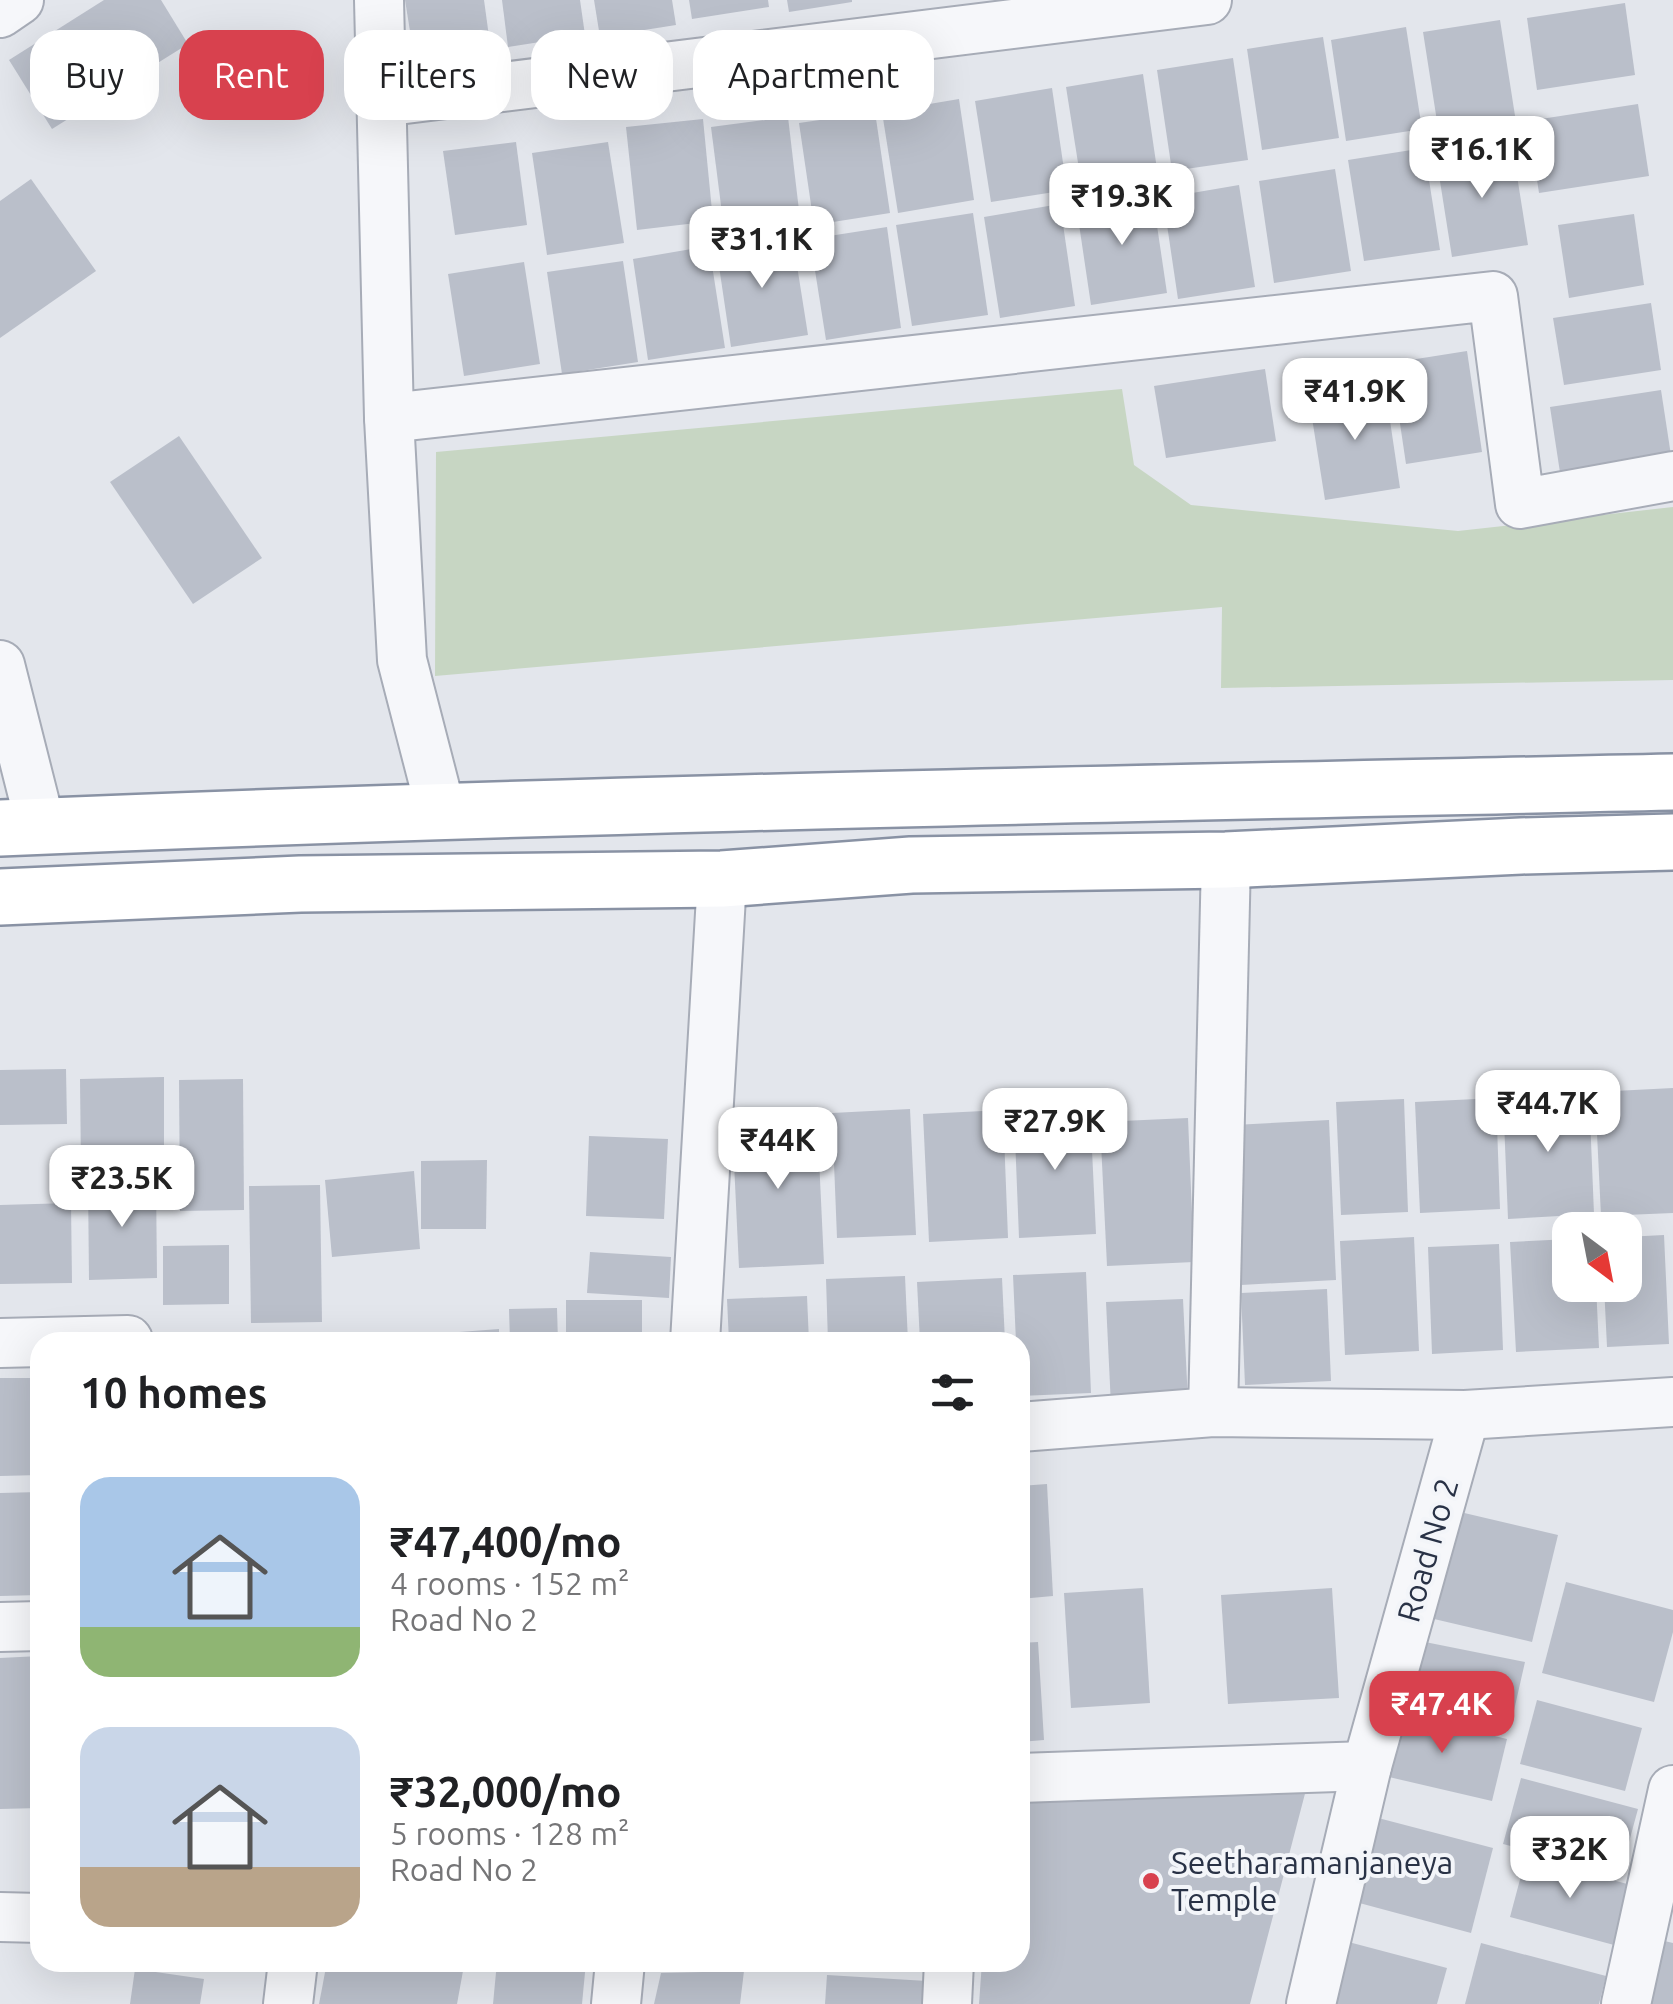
<!DOCTYPE html>
<meta charset="utf-8">
<style>
:root{--surface:#fff;--page:#f6f6f6;--text:#202124;--muted:#757577;--accent:#d8414e}
body{margin:0;font-family:Ubuntu,sans-serif;background:var(--page);color:var(--text);height:100vh;display:flex;flex-direction:column;font-size:38px;white-space:nowrap}
*{box-sizing:border-box;margin:0}
p{font-size:32px;color:var(--muted)}
.icon{flex:none;width:55px;height:55px;fill:none;stroke:currentColor;stroke-width:2;stroke-linecap:round;stroke-linejoin:round}
.map{position:relative;flex:1;overflow:hidden}
.panel{position:absolute;left:30px;top:1332px;width:1000px;height:640px;display:flex;flex-direction:column;background:var(--surface);border-radius:30px;box-shadow:0 10px 40px #0002}
.panel>*{flex:none}
.top-card{position:absolute;left:30px;top:30px;width:1000px;height:90px;display:flex;gap:20px}
.needle{width:65px;rotate:148deg}
.fabs{position:absolute;left:1552px;top:1212px;display:grid;gap:20px}
.fabs a{display:grid;place-items:center;width:90px;height:90px;border-radius:20px;background:var(--surface);box-shadow:0 10px 40px #0002;font-size:50px}
.price{position:absolute;translate:-50% -85px;padding:0 22px;border-radius:20px;background:#fff;color:#222;font-size:32px;line-height:65px;filter:drop-shadow(0 2px 5px #0008)}
.price::after{content:'';position:absolute;left:50%;top:60px;width:30px;height:22px;margin-left:-15px;background:inherit;clip-path:polygon(0 0,100% 0,50% 100%)}
.price.on{background:var(--accent);color:#fff}
ul{padding:0;list-style:none}
li{display:flex;align-items:center;gap:30px;height:250px;padding:0 50px}
li span{display:grid;place-items:center;flex:none;width:280px;height:200px;border-radius:30px;color:#555}
li>.icon{margin-inline-start:auto}
span .icon{width:120px;height:120px;fill:#fffc;stroke-width:1}
li b{font-size:42px}
h2{display:flex;justify-content:space-between;align-items:center;height:120px;padding:0 50px;font-size:42px}
.chip{padding:0 35px;border-radius:30px;background:var(--surface);box-shadow:0 10px 40px #0002;font-size:35px;line-height:90px}
.chip.on{background:var(--accent);color:#fff}
.map>svg:first-child{display:block}
.green{fill:#c7d6c3}
.building{fill:#babfca}
.lines{fill:none;stroke-linecap:round;stroke-linejoin:round}
.minor-casing{stroke:#a7acb7;stroke-width:52}
.highway-casing{stroke:#8992a4;stroke-width:60}
.minor{stroke:#f6f7fa;stroke-width:48}
.highway{stroke:#fff;stroke-width:55}
.poi-dot{fill:#d8414e;stroke:#f3f5f9;stroke-width:4}
.labels{text-anchor:middle;stroke-width:8;stroke-linejoin:round;paint-order:stroke}
.street-label{font-size:32px;fill:#293246;stroke:#f3f5f9}
.poi-label{font-size:32px;fill:#293246;stroke:#f3f5f9;text-anchor:start}
</style>
<div class="map">
<svg width="1673" height="2004" viewBox="0 0 1673 2004">
<rect width="100%" height="100%" fill="#e3e6ec"/>
<path class="green" d="M1122 389 1134 465 1191 505 1458 531 1673 507V680L1221 688 1222 607 435 676 436 452Z"/>
<g class="building">
<path d="M104 0H161L188 44 52 129 9 60Z"/>
<path d="M405 0H484L490 44 414 56Z"/>
<path d="M502 0H580L585 35 508 47Z"/>
<path d="M594 0H672L676 25 600 37Z"/>
<path d="M689 0H768L769 7 692 19Z"/>
<path d="M787 0H852V2L789 12Z"/>
<path d="M1625 3 1635 75 1537 90 1527 18Z"/>
<path d="M1500 20 1516 122 1439 134 1423 32Z"/>
<path d="M1406 27 1422 129 1346 141 1331 40Z"/>
<path d="M1323 37 1339 138 1262 150 1247 49Z"/>
<path d="M1233 58 1248 160 1172 171 1157 70Z"/>
<path d="M1143 74 1158 176 1082 188 1066 87Z"/>
<path d="M1052 88 1067 190 991 202 975 101Z"/>
<path d="M959 99 974 200 898 213 882 112Z"/>
<path d="M1638 104 1649 176 1539 193 1528 121Z"/>
<path d="M875 112 890 213 814 225 799 123Z"/>
<path d="M788 117 800 219 724 229 711 127Z"/>
<path d="M703 119 713 221 637 230 626 127Z"/>
<path d="M516 142 527 225 455 235 443 151Z"/>
<path d="M608 142 624 243 547 255 532 153Z"/>
<path d="M1512 144 1528 245 1452 257 1436 156Z"/>
<path d="M1424 148 1440 250 1364 261 1348 160Z"/>
<path d="M1335 169 1351 271 1274 283 1259 181Z"/>
<path d="M31 179 96 271 0 338V201Z"/>
<path d="M1239 185 1255 287 1178 299 1163 198Z"/>
<path d="M1152 192 1167 293 1091 305 1076 204Z"/>
<path d="M1060 204 1075 306 1000 318 984 217Z"/>
<path d="M973 213 988 315 912 326 896 225Z"/>
<path d="M1634 214 1644 285 1569 298 1558 225Z"/>
<path d="M887 227 901 328 826 340 810 239Z"/>
<path d="M792 234 808 335 731 347 716 246Z"/>
<path d="M709 246 725 348 648 360 633 259Z"/>
<path d="M623 261 638 362 562 374 547 272Z"/>
<path d="M524 262 540 364 464 376 448 274Z"/>
<path d="M1651 303 1661 370 1564 385 1553 318Z"/>
<path d="M1467 351 1482 452 1406 464 1391 363Z"/>
<path d="M1265 369 1276 441 1166 458 1154 386Z"/>
<path d="M1385 387 1400 488 1325 500 1309 399Z"/>
<path d="M1661 390 1672 462 1561 479 1550 407Z"/>
<path d="M179 436 262 558 193 604 110 482Z"/>
<path d="M66 1069 67 1124 0 1125V1070Z"/>
<path d="M164 1077V1168L81 1169 80 1079Z"/>
<path d="M243 1079 244 1210 180 1211 179 1080Z"/>
<path d="M1673 1088V1213L1601 1216 1595 1092Z"/>
<path d="M1589 1092 1594 1214 1508 1219 1503 1096Z"/>
<path d="M1496 1098 1500 1209 1420 1213 1415 1102Z"/>
<path d="M1404 1099 1408 1212 1341 1215 1336 1102Z"/>
<path d="M1090 1108 1096 1234 1019 1238 1014 1112Z"/>
<path d="M910 1109 916 1235 837 1238 832 1113Z"/>
<path d="M1003 1110 1008 1238 929 1242 923 1114Z"/>
<path d="M817 1116 824 1264 739 1268 732 1120Z"/>
<path d="M1188 1118 1194 1262 1107 1266 1100 1122Z"/>
<path d="M1329 1120 1336 1280 1241 1285 1234 1125Z"/>
<path d="M589 1136 668 1139 664 1219 586 1216Z"/>
<path d="M487 1160 486 1229H421V1161Z"/>
<path d="M414 1171 420 1249 332 1257 325 1180Z"/>
<path d="M156 1180 157 1278 89 1280 88 1181Z"/>
<path d="M320 1185 322 1322 251 1323 249 1186Z"/>
<path d="M71 1203 72 1283 0 1284V1205Z"/>
<path d="M1664 1235 1669 1344 1607 1347 1604 1285H1625V1237Z"/>
<path d="M1414 1237 1419 1351 1345 1355 1340 1241Z"/>
<path d="M1570 1239V1285H1596L1599 1348 1516 1352 1510 1242Z"/>
<path d="M1499 1244 1503 1350 1432 1354 1428 1247Z"/>
<path d="M229 1245V1304L163 1305V1246Z"/>
<path d="M590 1252 671 1257 669 1298 587 1293Z"/>
<path d="M1086 1272 1091 1393 1020 1396V1342H1016L1013 1275Z"/>
<path d="M905 1276 908 1342H828L826 1279Z"/>
<path d="M1002 1278 1005 1342H920L917 1282Z"/>
<path d="M1327 1289 1331 1381 1245 1385 1241 1293Z"/>
<path d="M807 1296 809 1342H729L727 1299Z"/>
<path d="M1183 1299 1188 1402 1111 1406 1106 1302Z"/>
<rect x="566" y="1300" width="76" height="37"/>
<path d="M557 1308 558 1342H510L509 1309Z"/>
<path d="M499 1329V1342H446V1333Z"/>
<path d="M265 1338H307L308 1342H265Z"/>
<path d="M0 1378H40V1475L0 1476Z"/>
<path d="M1047 1484 1053 1596 1020 1599V1486Z"/>
<path d="M40 1492V1595L0 1596V1493Z"/>
<path d="M1443 1508 1558 1535 1532 1642 1417 1615Z"/>
<path d="M1566 1582 1673 1610V1632L1654 1702 1542 1673Z"/>
<path d="M1143 1588 1150 1703 1071 1708 1064 1593Z"/>
<path d="M1332 1588 1339 1698 1228 1704 1221 1595Z"/>
<path d="M1405 1638 1525 1662 1510 1728 1392 1703Z"/>
<path d="M1038 1642 1044 1740 1020 1742V1643Z"/>
<path d="M40 1656V1808L0 1809V1658Z"/>
<path d="M1537 1700 1642 1728 1625 1791 1520 1764Z"/>
<path d="M1392 1711 1507 1739 1492 1801 1376 1774Z"/>
<path d="M1521 1778 1638 1809 1620 1875 1503 1844Z"/>
<path d="M1307 1786 1250 2004H979L982 1962H1020V1799Z"/>
<path d="M1359 1813 1493 1848 1471 1933 1337 1897Z"/>
<path d="M1526 1857 1631 1885 1614 1945 1510 1917Z"/>
<path d="M1656 1939 1673 1943V2004H1644Z"/>
<path d="M1341 1940 1447 1968 1437 2004H1324Z"/>
<path d="M1481 1943 1606 1976 1599 2004H1465Z"/>
<path d="M327 1962H418L463 1971 457 2004H319Z"/>
<path d="M497 1962H586L582 2004H493Z"/>
<path d="M135 1969 204 1979 200 2004H130Z"/>
<path d="M744 1971 740 2004H654L661 1973Z"/>
<path d="M827 1975 927 1981 926 2004H825Z"/>
</g>
<g class="lines">
<defs>
<g id="minor">
<path d="M379 0 389 418 402 660 441 811"/>
<path d="M0 13 19 0"/>
<path d="M381 102 1207 0"/>
<path d="M389 418 1493 296 1520 504 1673 476"/>
<path d="M0 665 41 827"/>
<path d="M695 1342 722 879"/>
<path d="M0 1343 128 1340"/>
<path d="M1213 1412 1226 860"/>
<path d="M1020 1427 1213 1412 1465 1415 1673 1402"/>
<path d="M0 1627 40 1626"/>
<path d="M1020 1778 1367 1766"/>
<path d="M0 1917 40 1918"/>
<path d="M288 2004 293 1962"/>
<path d="M616 2004 620 1962"/>
<path d="M947 2004 949 1962"/>
<path d="M1311 2004 1367 1766 1465 1415"/>
<path d="M1626 2004 1673 1790"/>
</g>
<g id="highway">
<path d="M0 828C557 804 1115 794 1673 782"/>
<path d="M0 897 300 884 722 879 911 865 1226 860 1521 846 1673 842"/>
</g>
</defs>
<use href="#minor" class="minor-casing"/>
<use href="#highway" class="highway-casing"/>
<use href="#minor" class="minor"/>
<use href="#highway" class="highway"/>
</g>
<circle class="poi-dot" cx="1151" cy="1881" r="10"/>
<g class="labels">
<g class="street-label">
<text transform="translate(1428 1550) rotate(-74)" y="11">Road No 2</text>
</g>
<g class="poi-label">
<text x="1171" y="1874">Seetharamanjaneya<tspan x="1171" dy="37">Temple</tspan></text>
</g>
</g>
</svg>
<div class="fabs">
<a><svg class="needle" viewBox="-14 -14 28 28"><path d="M0-13l5 13h-10z" fill="#e53935"/><path d="M0 13l5-13h-10z" fill="#757577"/></svg></a>
</div>
<b class="price" style="left:1482px;top:201px">₹16.1K</b>
<b class="price" style="left:1122px;top:248px">₹19.3K</b>
<b class="price" style="left:762px;top:291px">₹31.1K</b>
<b class="price" style="left:1355px;top:443px">₹41.9K</b>
<b class="price" style="left:1548px;top:1155px">₹44.7K</b>
<b class="price" style="left:1055px;top:1173px">₹27.9K</b>
<b class="price" style="left:778px;top:1192px">₹44K</b>
<b class="price" style="left:122px;top:1230px">₹23.5K</b>
<b class="price on" style="left:1442px;top:1756px">₹47.4K</b>
<b class="price" style="left:1570px;top:1901px">₹32K</b>
<div class="top-card">
<a class="chip">Buy</a>
<a class="chip on">Rent</a>
<a class="chip">Filters</a>
<a class="chip">New</a>
<a class="chip">Apartment</a>
</div>
<section class="panel">
<h2>10 homes<svg class="icon" aria-label="filters" viewBox="0 0 24 24"><path d="M4 7h16M4 17h16"/><circle cx="9" cy="7" r="2"/><circle cx="15" cy="17" r="2"/></svg></h2>
<ul>
<li><span style="background:linear-gradient(#a9c7e8 75%,#8fb573 0)"><svg class="icon" aria-label="home" viewBox="0 0 24 24"><path d="M3 11l9-7 9 7M6 9v11h12V9"/></svg></span><div><b>₹47,400/mo</b><p>4 rooms · 152 m²</p><p>Road No 2</p></div></li>
<li><span style="background:linear-gradient(#c9d6e8 70%,#b9a48a 0)"><svg class="icon" aria-label="home" viewBox="0 0 24 24"><path d="M3 11l9-7 9 7M6 9v11h12V9"/></svg></span><div><b>₹32,000/mo</b><p>5 rooms · 128 m²</p><p>Road No 2</p></div></li>
</ul>
</section>
</div>
